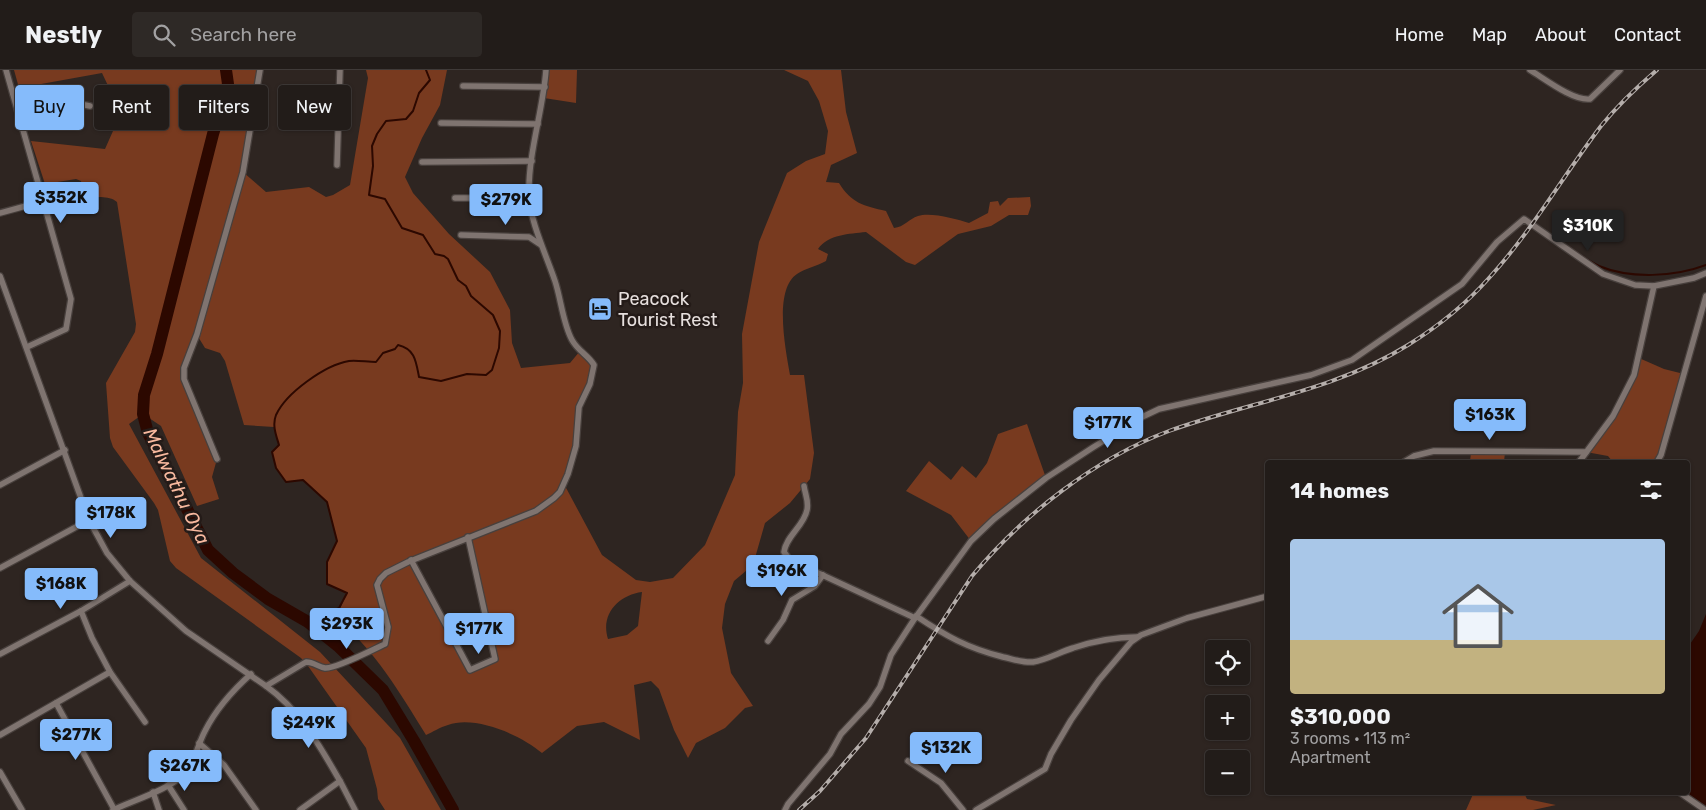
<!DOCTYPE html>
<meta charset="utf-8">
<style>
:root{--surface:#221c19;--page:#2e2926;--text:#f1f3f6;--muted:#a2a1a2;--line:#3f3a38;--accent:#85bbfb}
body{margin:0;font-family:Rubik,sans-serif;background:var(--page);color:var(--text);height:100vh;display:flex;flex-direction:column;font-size:19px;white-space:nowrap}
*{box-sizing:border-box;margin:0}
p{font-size:16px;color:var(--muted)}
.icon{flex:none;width:28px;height:28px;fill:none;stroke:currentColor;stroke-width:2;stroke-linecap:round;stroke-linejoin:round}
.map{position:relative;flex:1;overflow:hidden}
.sheet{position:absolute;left:1265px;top:390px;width:425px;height:335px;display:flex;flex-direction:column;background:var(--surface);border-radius:5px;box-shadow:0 1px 4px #0004,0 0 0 1px var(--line)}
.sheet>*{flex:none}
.banner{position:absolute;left:15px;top:15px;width:475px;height:45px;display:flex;gap:10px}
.controls{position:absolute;left:1205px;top:570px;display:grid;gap:10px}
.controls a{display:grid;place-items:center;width:45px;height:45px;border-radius:5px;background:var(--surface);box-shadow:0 1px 4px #0004,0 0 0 1px var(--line);font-size:25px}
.price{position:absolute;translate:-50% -42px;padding:0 11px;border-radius:5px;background:var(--accent);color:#111;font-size:16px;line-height:32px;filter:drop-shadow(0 1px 2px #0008)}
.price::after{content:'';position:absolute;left:50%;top:30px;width:15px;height:11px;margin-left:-8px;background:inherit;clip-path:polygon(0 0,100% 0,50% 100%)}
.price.active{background:#222;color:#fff}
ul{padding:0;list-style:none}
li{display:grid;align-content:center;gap:10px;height:265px;padding:0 25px}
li+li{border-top:1px solid var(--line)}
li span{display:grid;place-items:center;height:155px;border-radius:5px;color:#555}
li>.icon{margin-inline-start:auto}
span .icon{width:90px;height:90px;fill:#fffc;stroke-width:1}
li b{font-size:21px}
h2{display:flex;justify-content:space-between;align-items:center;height:60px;padding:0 25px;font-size:21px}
.pill{padding:0 18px;border-radius:5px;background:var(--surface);box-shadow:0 1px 4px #0004,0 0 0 1px var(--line);font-size:18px;line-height:45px}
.pill.active{background:var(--accent);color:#111}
header{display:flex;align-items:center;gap:30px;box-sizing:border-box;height:70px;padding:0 25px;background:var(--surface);border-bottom:1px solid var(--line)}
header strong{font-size:24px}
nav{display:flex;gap:28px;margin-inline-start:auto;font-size:18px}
.search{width:350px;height:45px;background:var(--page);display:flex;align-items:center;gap:12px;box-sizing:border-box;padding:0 18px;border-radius:5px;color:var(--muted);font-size:19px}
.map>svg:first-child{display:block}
.green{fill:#783a1f;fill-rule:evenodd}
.water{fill:#2c0800}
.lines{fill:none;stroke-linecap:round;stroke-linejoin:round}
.stream{stroke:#2c0800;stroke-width:2}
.river{stroke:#2c0800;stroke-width:12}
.minor-casing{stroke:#48403d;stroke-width:8}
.minor{stroke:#7f7470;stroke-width:5.5}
.rail-casing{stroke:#b5aeab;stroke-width:4}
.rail{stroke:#241b18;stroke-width:2;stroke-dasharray:5.5;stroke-linecap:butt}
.labels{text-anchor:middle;stroke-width:5;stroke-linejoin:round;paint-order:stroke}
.poi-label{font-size:18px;fill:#e6dfdd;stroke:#241b18;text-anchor:start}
.water-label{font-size:19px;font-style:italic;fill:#f7b89e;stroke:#241b18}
</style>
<header>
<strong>Nestly</strong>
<div class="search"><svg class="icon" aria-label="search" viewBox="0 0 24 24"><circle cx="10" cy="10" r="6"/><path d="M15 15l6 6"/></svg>Search here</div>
<nav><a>Home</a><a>Map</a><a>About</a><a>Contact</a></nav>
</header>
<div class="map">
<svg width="1706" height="740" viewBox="0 0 1706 740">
<rect width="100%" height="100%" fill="#2e2521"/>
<g class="green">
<path d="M14 0H260L243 102 266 122 309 117 326 127 333 125 350 115 368 8 366 0H447L440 35 422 68 405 107 413 123 449 164 490 202 510 240 512 273 521 298 570 293 580 281 594 295 582 327 576 376 564 414 602 485 636 510 650 512 673 508 705 475 735 405 738 342 743 313 742 264 759 172 787 103 806 91 825 84 828 61 819 31 808 11 784 0H841L846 42 857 83 831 95 826 112 839 113C851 133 864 136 886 141L894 158C904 157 909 149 918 146 931 142 956 149 969 153L988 143 990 132 998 131 1000 136 1008 128 1030 127 1031 136 1028 145H1009L991 156 958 164 915 195 906 192 866 162C849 164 829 164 818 179L828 184 826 191C817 196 804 199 797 204 773 220 786 281 790 305H804L814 383 810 409 790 433 765 453 753 495 734 511 725 534 722 558 731 603 753 636 745 638 725 658 696 673 688 688 674 660 659 619 651 611 634 615 640 670 604 652 577 656 542 683C521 665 475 645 448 655 440 657 433 662 426 665 400 623 375 580 336 548L347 523 327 514V492L337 471 327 432 303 410 286 412 276 398 272 382 279 375 274 357 244 355 225 291 220 283 205 278 197 265 184 309 217 389 212 407 219 429 197 436 161 356 143 344 129 354 201 488 320 582 400 668 441 740H385L378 729 377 719 366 678 308 596 301 588 176 498 170 491 158 440 154 433 113 377 110 368 106 313 135 262 136 254 117 132C108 124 95 130 84 124L81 111 76 109 45 114 31 71 105 79 121 43 102 3 19 18ZM469 467 494 589 467 598 411 491ZM642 522 638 556 627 565 608 569C600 544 619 525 642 522Z"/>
<path d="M546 0H577L576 33 544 28Z"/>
<path d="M1639 288 1664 299 1684 304 1657 392H1613L1608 386 1586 382 1613 346Z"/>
<path d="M1027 354 1046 408 971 471 951 445 906 421 929 391 951 410 962 396 976 408 987 393 998 364Z"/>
<path d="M1471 382H1505L1504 392H1470Z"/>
<path d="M1474 722 1524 723 1527 729 1556 735 1533 740H1466Z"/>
</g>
<path class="water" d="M1706 544V738L1682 723 1688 722V577L1699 561Z"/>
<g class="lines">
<g class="stream">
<path d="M1560 171C1573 179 1586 190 1599 196 1630 209 1675 207 1706 195"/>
<path d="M308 552 339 538 347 523 327 514V492L337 471 327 432 303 410 286 412 276 398 272 382 279 375C276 365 272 355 276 345 286 323 325 295 349 291 357 290 367 292 376 292L383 283 395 279 398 275C415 279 416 291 419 307L441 311 467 304 486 305 492 300 499 278 500 261 493 245 471 226 466 216 458 210 448 189 444 186 435 184 423 165 402 158 385 129 369 125 373 96 372 76 377 64 386 51 406 49 413 41 419 23 430 10 426 0"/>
</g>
<path class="river" d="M226 0 228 14 213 64 157 284 144 325 143 344 148 363 208 480 233 503 268 529 308 552 338 576 383 620 414 671 453 740"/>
<defs>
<g id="minor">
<path d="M6 0 71 229 66 259 27 277"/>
<path d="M1530 0C1545 9 1573 31 1590 29L1620 0"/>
<path d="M463 16 545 17"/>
<path d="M13 23 24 27 46 40 51 41 75 33 90 36"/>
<path d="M441 53 538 54"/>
<path d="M422 92 532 91"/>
<path d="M337 95 340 0"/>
<path d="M455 128H529"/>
<path d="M0 143 44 131"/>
<path d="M461 165 529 167 541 175"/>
<path d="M0 206 89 450 107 483 130 511 186 561 266 616 306 592C314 592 318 597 325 598 336 599 374 579 385 574L388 557 377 515 380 509 386 503 408 492 536 441 554 428 560 422 568 404 576 376 579 337 590 314 594 295C588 285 578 281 572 270 563 254 561 229 555 211 547 187 529 149 529 124 528 83 543 41 546 0"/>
<path d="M217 389 184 309V298L197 264 243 102 260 0"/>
<path d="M1404 392 1414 386 1434 381 1586 382"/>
<path d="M1579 392 1613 346 1634 305 1654 216 1694 208 1706 203"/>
<path d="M1657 392 1661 385 1706 226"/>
<path d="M0 415 65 380"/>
<path d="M804 416C805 424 809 431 807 440 804 456 786 466 784 482L790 490 915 548"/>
<path d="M411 490 470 600 495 589 468 467"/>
<path d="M0 498 89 450"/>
<path d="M81 541 92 568 110 602 145 652"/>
<path d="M916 546C946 566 967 578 1003 587 1013 589 1023 593 1033 592 1046 590 1060 582 1073 578 1094 571 1116 567 1137 567"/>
<path d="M768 571 783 550 792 530 815 516 823 505"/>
<path d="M0 584 81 541 130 511"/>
<path d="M266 616C300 640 319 675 340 711L300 740"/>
<path d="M56 633 114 739"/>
<path d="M0 665 110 602"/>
<path d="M199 673 224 695 256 740"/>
<path d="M908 691 941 713 963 740"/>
<path d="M0 702 22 740"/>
<path d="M340 711 355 740"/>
<path d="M168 715 184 740"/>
<path d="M153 722 159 740"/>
<path d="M1679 722 1705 740"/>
<path d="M113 740C134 730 169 720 185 703 195 691 198 674 205 661 216 639 232 621 251 604"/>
<path d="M785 740 788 734 830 684 841 664 869 634 880 617 891 585 915 548 971 471 994 449 1046 408 1092 378 1140 348 1159 339 1311 305 1352 290 1462 214 1497 172 1524 149 1603 204 1635 215 1654 216"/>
<path d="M976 740 1045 699 1051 684 1071 650 1099 610 1131 572 1141 565 1187 548 1268 526"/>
</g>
</defs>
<use href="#minor" class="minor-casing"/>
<use href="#minor" class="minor"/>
<defs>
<path id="rail" d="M799 740 820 721 866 668 972 506C1023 445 1094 389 1169 361 1249 332 1334 321 1408 275 1437 257 1466 234 1489 208 1532 161 1563 106 1601 56 1618 35 1637 17 1657 0"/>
</defs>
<use href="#rail" class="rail-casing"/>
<use href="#rail" class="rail"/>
</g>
<defs>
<symbol id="hotel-square" viewBox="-11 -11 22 22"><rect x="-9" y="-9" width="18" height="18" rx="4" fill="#85bbfb" stroke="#241b18"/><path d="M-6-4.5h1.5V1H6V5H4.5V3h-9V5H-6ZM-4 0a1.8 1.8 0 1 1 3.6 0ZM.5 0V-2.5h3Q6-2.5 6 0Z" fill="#111"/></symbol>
</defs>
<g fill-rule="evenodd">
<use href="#hotel-square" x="586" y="225" width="28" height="28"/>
</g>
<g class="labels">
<g class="poi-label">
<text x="618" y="235">Peacock<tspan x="618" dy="21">Tourist Rest</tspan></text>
</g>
<g class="water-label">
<text transform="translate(177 416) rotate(64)" y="7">Malwathu Oya</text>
</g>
</g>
</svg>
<div class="controls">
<a><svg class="icon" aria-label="locate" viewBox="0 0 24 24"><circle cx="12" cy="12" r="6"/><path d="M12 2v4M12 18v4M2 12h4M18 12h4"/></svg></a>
<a>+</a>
<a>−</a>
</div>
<b class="price" style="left:61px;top:154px">$352K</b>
<b class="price" style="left:506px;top:156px">$279K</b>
<b class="price active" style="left:1588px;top:182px">$310K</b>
<b class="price" style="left:1490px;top:371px">$163K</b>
<b class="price" style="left:1108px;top:379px">$177K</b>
<b class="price" style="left:111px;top:469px">$178K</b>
<b class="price" style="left:782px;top:527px">$196K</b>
<b class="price" style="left:61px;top:540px">$168K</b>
<b class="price" style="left:347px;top:580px">$293K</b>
<b class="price" style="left:479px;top:585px">$177K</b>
<b class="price" style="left:309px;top:679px">$249K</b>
<b class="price" style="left:76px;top:691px">$277K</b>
<b class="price" style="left:946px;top:704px">$132K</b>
<b class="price" style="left:185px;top:722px">$267K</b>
<div class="banner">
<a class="pill active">Buy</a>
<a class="pill">Rent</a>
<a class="pill">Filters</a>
<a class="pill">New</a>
</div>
<section class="sheet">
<h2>14 homes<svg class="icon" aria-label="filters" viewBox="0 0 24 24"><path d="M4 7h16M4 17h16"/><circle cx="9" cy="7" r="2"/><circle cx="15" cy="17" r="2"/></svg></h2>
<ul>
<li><span style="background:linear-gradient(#a9c7e8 65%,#c2b280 0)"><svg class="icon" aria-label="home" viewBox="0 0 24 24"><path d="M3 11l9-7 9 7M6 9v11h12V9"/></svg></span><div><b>$310,000</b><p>3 rooms · 113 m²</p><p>Apartment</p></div></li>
</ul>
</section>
</div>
